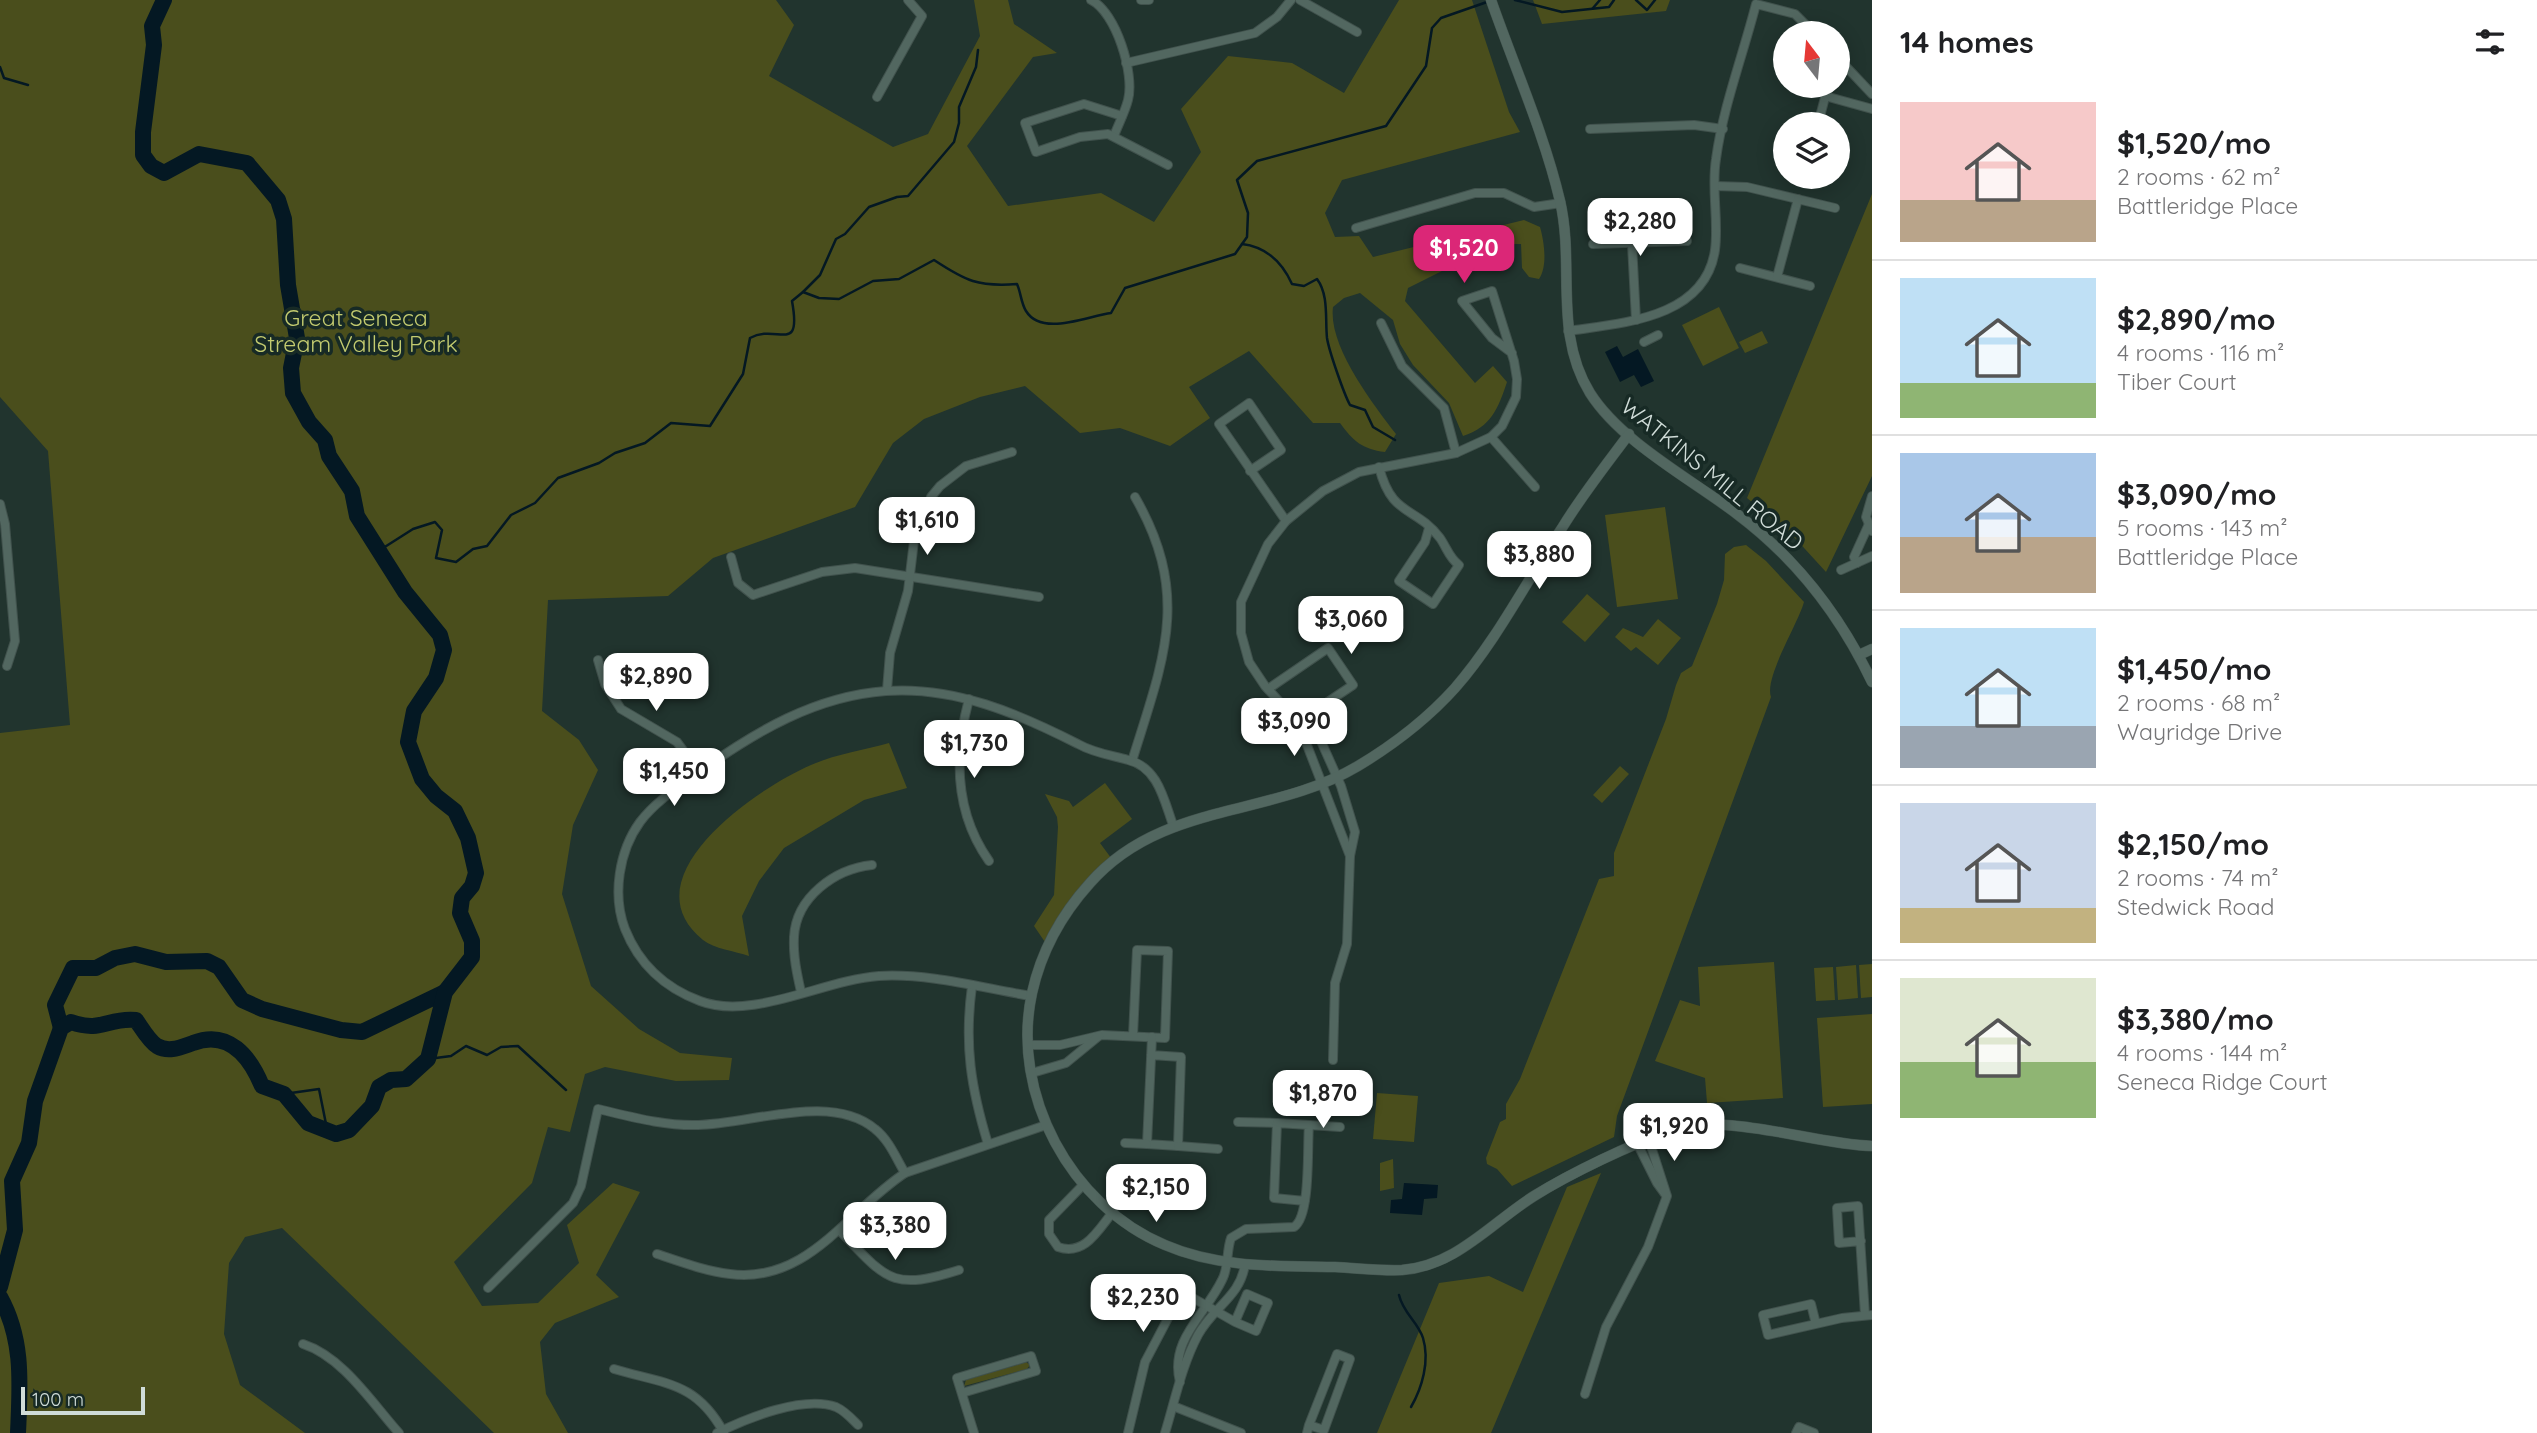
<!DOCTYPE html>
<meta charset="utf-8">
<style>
:root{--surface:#fff;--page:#f6f6f6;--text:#202124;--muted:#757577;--line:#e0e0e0;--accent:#db2777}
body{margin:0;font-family:Quicksand,sans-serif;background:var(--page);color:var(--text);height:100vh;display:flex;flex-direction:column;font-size:26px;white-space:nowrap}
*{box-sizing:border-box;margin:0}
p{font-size:23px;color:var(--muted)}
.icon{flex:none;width:38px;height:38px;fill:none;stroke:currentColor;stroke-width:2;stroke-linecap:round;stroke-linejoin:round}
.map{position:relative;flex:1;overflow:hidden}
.drawer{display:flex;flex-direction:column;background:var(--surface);width:665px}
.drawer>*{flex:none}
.needle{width:46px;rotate:344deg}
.tools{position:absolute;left:1773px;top:21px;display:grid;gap:14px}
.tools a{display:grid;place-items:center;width:77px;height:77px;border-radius:50%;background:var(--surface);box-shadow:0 4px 18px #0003;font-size:35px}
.scale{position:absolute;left:21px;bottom:18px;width:124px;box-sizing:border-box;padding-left:7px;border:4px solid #d0dcd8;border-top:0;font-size:19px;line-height:24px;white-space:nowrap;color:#d0dcd8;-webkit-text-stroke:5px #172a25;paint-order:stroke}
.price{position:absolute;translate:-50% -60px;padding:0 16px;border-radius:14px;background:#fff;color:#222;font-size:23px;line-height:46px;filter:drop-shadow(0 2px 4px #0008)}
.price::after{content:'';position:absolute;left:50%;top:42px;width:21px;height:16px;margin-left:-10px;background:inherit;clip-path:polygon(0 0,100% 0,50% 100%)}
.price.current{background:var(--accent);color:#fff}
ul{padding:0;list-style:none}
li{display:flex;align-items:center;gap:21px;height:175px;padding:0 28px}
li+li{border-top:2px solid var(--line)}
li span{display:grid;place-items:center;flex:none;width:196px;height:140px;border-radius:0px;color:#555}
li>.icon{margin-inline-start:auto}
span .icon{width:84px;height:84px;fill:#fffc;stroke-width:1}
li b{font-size:30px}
h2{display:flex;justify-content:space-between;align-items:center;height:84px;padding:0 28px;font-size:30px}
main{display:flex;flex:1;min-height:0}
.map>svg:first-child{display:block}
.green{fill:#4a4e1c}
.water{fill:#041823}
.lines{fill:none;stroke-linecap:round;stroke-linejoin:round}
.stream{stroke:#041823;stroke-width:2.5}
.river{stroke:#041823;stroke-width:16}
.minor-casing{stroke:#41524d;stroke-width:10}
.tertiary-casing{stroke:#41524d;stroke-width:11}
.minor{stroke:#526760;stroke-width:8}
.tertiary{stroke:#526760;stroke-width:10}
.labels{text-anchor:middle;stroke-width:7;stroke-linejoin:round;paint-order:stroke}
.park-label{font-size:23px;fill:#c3cb6f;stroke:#172a25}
.street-label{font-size:23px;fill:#d0dcd8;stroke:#172a25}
</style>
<main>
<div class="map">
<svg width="1872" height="1433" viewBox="0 0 1872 1433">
<rect width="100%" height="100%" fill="#21342e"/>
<g class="green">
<path d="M0 0H776L794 25 769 76 893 147 928 134 980 36 974 0H1008L1014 24 1057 53 1033 57 967 146 1008 206 1101 193 1154 222 1201 152 1181 109 1228 56 1292 63 1344 93 1399 0H1472L1509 112 1520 132 1342 180 1325 213 1335 237 1359 236 1373 257 1524 220 1540 227C1544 241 1548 266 1539 279L1529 277 1522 268 1521 244H1504L1499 239 1495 251 1476 256 1470 265 1444 270 1408 288 1405 301 1475 383 1493 366 1507 382C1498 409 1491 427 1463 436L1449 403 1413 365 1400 344 1393 320 1360 293 1344 298 1333 307C1328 346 1373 404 1396 434L1385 452C1362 449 1353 441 1340 423H1313L1249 351 1189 387 1210 418 1170 446 1120 428 1080 433 1025 386 980 397 924 419 893 443 855 507 713 558 668 596 548 600 542 711 579 740 598 770 573 825 562 894 591 986 639 1029 680 1053 732 1058 729 1080 676 1081 605 1067 585 1074 570 1132 548 1127 532 1183 454 1262 482 1306 538 1303 579 1263 567 1225 613 1183 640 1192 596 1275 619 1297 555 1323 540 1342 546 1394 568 1433H494L282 1228 245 1237 229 1263 224 1334 240 1385 305 1433H0V733L70 725 48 451 0 397Z"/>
<path d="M1533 0H1670L1666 11 1542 24Z"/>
<path d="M1872 194V476L1826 572 1794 537 1747 498Z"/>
<path d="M1719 307 1739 348 1703 366 1682 325Z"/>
<path d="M1762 331 1768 343 1745 353 1739 342Z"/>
<path d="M1665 507 1678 599 1617 607 1605 515Z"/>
<path d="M1746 545 1766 561 1804 602C1798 624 1764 678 1771 697L1617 1116 1614 1137 1512 1186 1497 1169 1487 1164 1486 1158 1500 1122 1506 1119V1104L1520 1079 1599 879 1614 876V853L1666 719 1676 685 1681 673 1692 666 1717 604 1724 580 1725 554 1734 547Z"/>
<path d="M1587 594 1610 614 1585 642 1562 622Z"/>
<path d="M1658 619 1681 638 1658 665 1636 647 1631 651 1615 637 1623 628 1643 637Z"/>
<path d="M889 743 907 788 864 800 784 848 759 881 742 916 749 956C735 951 714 949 703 940 626 878 757 788 811 765 836 754 864 750 889 743Z"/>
<path d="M1620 766 1629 774 1602 803 1593 795Z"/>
<path d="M1105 783 1132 819 1100 843 1114 862 1095 878 1047 945 1034 926 1054 895 1058 827 1057 817 1045 794 1069 801 1073 807Z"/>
<path d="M1774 962 1783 1098 1707 1103 1705 1078 1655 1061 1680 1000 1700 1006 1698 967Z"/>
<path d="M1872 964V997L1861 998 1859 965Z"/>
<path d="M1856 965 1858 998 1838 1000 1836 967Z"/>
<path d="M1833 967 1835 1000 1816 1001 1814 968Z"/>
<path d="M1872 1014V1104L1823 1107 1817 1018Z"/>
<path d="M1377 1093 1418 1096 1414 1142 1373 1139Z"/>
<path d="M1393 1159 1394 1188 1380 1191V1163Z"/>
<path d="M1601 1173 1491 1433H1377L1439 1283 1489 1276 1523 1292 1567 1187Z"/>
<path d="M1026 1362 1030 1365 1027 1369 964 1386 966 1380Z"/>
</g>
<g class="water">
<path d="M1617 346 1623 357 1638 349 1654 381 1641 387 1634 375 1620 382 1605 352Z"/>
<path d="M1404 1183 1438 1185 1437 1198 1424 1199 1422 1215 1390 1213 1391 1200 1402 1199Z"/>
</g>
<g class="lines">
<g class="stream">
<path d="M1515 0 1562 12 1609 7 1614 0"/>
<path d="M1636 0 1647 10 1655 0"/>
<path d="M1593 8 1600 0"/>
<path d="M0 67 4 78 28 85"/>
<path d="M1242 244C1267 247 1282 262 1292 284L1304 286 1317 279C1329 295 1325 319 1327 338 1329 351 1344 394 1350 405L1365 410 1373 427 1395 440"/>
<path d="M803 292 820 275 836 239 845 234 869 207 897 197 908 196 954 142 959 123V107L976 67 978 50"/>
<path d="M380 550 413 529 435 522 442 530 436 558 456 562 473 549 487 546 511 515 535 503 558 478 599 463 615 453 645 443 671 423 710 426 743 374 750 338C777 323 802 356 792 301L803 292 819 298 839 299 873 281 899 279 934 260C966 281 978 287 1017 284 1021 293 1021 303 1026 311 1042 337 1087 316 1111 313L1125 288 1235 254 1247 237 1248 213 1237 180 1257 161 1386 126 1426 66 1432 28 1441 18 1487 2"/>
<path d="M428 1059 451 1056 466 1046 487 1055 501 1047 518 1046 566 1090"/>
<path d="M284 1094 319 1089 327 1129"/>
<path d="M1399 1295C1403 1313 1418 1322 1423 1338 1430 1361 1422 1388 1411 1407"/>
</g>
<g class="river">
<path d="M61 1028 55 1005 73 968H96L115 958 135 954 166 962 207 961 219 967 242 1000 262 1009 341 1030 362 1032 445 992"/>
<path d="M0 1287 15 1230 12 1181 29 1143 35 1101 61 1028 71 1022C102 1033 108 1017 136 1020 141 1027 149 1041 157 1046 169 1053 181 1047 193 1043 229 1029 250 1057 262 1086L284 1094 308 1123 336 1134 349 1130 372 1106 379 1087 391 1080 406 1079 428 1059 445 992 472 957V941L460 913 462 898 472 886 476 873 468 838 455 811 436 796 422 779 408 742 414 711 436 678 444 650 440 635 405 592 357 516 352 491 329 456 325 440 309 422 293 393 291 368 297 338 288 285 284 219 278 200 247 163 199 154 164 173 151 166 143 155V132L154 45 152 26 164 0"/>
<path d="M0 1297C24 1340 20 1385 18 1433"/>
</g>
<defs>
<g id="minor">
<path d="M1091 0C1116 12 1135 74 1128 100 1125 112 1118 125 1114 136"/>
<path d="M1141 0H1149"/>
<path d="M1300 0 1357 32"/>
<path d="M1838 58 1872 94"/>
<path d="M1126 63 1255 33 1277 17 1291 0"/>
<path d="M1825 96 1872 109"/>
<path d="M877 97 922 16 908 0"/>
<path d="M1122 116 1084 104 1025 123 1036 152 1080 137 1108 134 1168 165"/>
<path d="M1818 124 1828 86"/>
<path d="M1590 129 1694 125 1723 129"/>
<path d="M1715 186 1747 187 1835 208"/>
<path d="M1356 228 1475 193H1504L1534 207 1561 203"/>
<path d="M1593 244 1687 241"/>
<path d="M1632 244 1636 320"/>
<path d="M1740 268 1810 286"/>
<path d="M1777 277 1798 199"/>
<path d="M1381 323 1402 366 1444 408 1456 453"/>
<path d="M1568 331C1621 323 1705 319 1715 250 1719 220 1711 189 1716 159 1723 107 1743 55 1756 4L1795 14 1814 33"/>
<path d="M1644 342 1658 335"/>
<path d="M1491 437 1535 487"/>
<path d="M1379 467C1392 518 1415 505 1440 538 1447 548 1449 558 1459 565L1433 604 1399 581 1425 542 1429 528"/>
<path d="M1250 471 1281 450 1249 403 1219 424 1286 521"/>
<path d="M1872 496 1866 517 1872 531"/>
<path d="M0 504 5 524 15 641 7 666"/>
<path d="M731 557 738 583 753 595 822 572 855 568 1039 597"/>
<path d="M1857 563 1854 557 1869 524"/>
<path d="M1841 570 1872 556"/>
<path d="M598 660 605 684 621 709 677 742 699 772"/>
<path d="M1268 689 1328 648 1353 685 1298 722"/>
<path d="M887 690 890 653 908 591 914 541 931 497 940 486 966 466 1012 452"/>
<path d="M969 699C954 755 955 813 989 861"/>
<path d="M1298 722 1350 856"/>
<path d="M1132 761C1163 661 1192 596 1135 497"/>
<path d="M972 986C964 1045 971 1088 988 1144"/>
<path d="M801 992C797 974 793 956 794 937 796 897 835 869 872 865"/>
<path d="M1031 996C982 988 929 973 879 976 823 980 752 1021 700 1001 665 988 639 964 625 929 612 895 619 851 640 822 655 802 678 787 699 772 755 732 815 696 886 691 955 686 1019 714 1078 744 1094 753 1110 755 1128 760 1158 767 1164 800 1173 825"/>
<path d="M1029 1045H1060L1102 1035 1165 1038 1168 951 1137 950 1133 1036"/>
<path d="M1151 1055 1181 1057 1178 1146 1147 1144 1152 1037"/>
<path d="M1333 1060 1335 983 1347 944 1350 856 1355 832 1341 786 1320 739 1308 725 1298 722 1265 686 1249 662 1241 633V602L1268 544 1286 521 1323 491 1359 472 1456 453 1491 437 1502 426 1516 397 1517 379 1514 361 1492 291 1462 301 1492 338 1512 353"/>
<path d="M1032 1073 1066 1063 1099 1036"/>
<path d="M1238 1122 1277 1123"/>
<path d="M1309 1125 1340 1127"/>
<path d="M1125 1143 1147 1144"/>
<path d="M1638 1145 1657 1183 1665 1194"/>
<path d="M1178 1146 1218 1149"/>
<path d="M1083 1185 1049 1220V1234L1058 1247C1084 1256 1097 1232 1112 1213"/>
<path d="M839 1230C886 1278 890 1292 959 1270"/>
<path d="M1861 1241 1839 1243 1837 1208 1858 1206 1865 1315"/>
<path d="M657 1254C681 1262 705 1271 730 1274 808 1284 847 1211 905 1173L1046 1125"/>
<path d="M488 1288 573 1203 581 1186 598 1109C632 1117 664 1126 698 1125 751 1124 831 1092 875 1129 889 1140 896 1158 905 1173"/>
<path d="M1816 1324 1811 1304 1763 1315 1768 1335 1842 1318 1872 1315"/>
<path d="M303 1344C343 1357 372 1403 399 1433"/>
<path d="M614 1369C664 1384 696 1381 724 1433"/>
<path d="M1180 1382C1169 1340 1206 1314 1222 1280 1229 1268 1226 1252 1231 1238L1246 1229 1294 1227C1311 1216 1307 1147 1309 1125L1277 1123 1274 1198 1305 1201"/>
<path d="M962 1393 1036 1371 1031 1356 957 1378 974 1433"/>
<path d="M1585 1394 1606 1327 1648 1247 1667 1196 1649 1140"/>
<path d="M1173 1406 1241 1433"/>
<path d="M717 1433C747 1418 804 1395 836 1407 845 1411 851 1418 858 1425"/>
<path d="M1128 1433 1145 1362 1176 1303 1193 1298 1235 1322 1247 1294 1268 1303 1256 1331 1235 1322"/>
<path d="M1165 1433C1175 1400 1182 1365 1198 1335 1213 1307 1241 1296 1245 1264"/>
<path d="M1307 1433 1309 1425 1337 1354 1350 1359 1324 1430 1309 1425"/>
<path d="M1796 1433 1799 1427 1814 1433"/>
</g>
<g id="tertiary">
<path d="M1491 0C1514 66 1544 133 1560 201 1575 265 1553 333 1590 393 1621 442 1691 479 1737 514 1797 559 1840 615 1872 682"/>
<path d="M1629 434C1606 465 1582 495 1562 528 1527 580 1497 640 1455 688 1428 718 1393 745 1358 766 1271 818 1162 801 1090 883 1062 914 1041 952 1032 993 1010 1094 1071 1206 1165 1245 1218 1268 1277 1266 1335 1267 1357 1268 1380 1271 1402 1270 1456 1266 1491 1223 1534 1196 1571 1173 1631 1144 1673 1130 1727 1112 1812 1144 1872 1146"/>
<path d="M1859 655 1872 649"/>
</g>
</defs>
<use href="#minor" class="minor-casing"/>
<use href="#tertiary" class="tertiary-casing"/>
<use href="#minor" class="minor"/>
<use href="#tertiary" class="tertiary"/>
</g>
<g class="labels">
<g class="park-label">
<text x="356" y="326">Great Seneca<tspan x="356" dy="26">Stream Valley Park</tspan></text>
</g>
<g class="street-label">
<text transform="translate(1712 474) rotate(39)" y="8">WATKINS MILL ROAD</text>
</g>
</g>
</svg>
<div class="tools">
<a><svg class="needle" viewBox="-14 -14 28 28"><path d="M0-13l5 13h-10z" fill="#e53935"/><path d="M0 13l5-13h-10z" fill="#757577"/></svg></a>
<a><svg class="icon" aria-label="layers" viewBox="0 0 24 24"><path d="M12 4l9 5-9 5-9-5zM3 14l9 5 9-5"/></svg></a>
</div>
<div class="scale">100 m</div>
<b class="price" style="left:1640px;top:258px">$2,280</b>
<b class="price current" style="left:1464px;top:285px">$1,520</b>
<b class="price" style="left:927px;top:557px">$1,610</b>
<b class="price" style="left:1539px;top:591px">$3,880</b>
<b class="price" style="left:1351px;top:656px">$3,060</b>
<b class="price" style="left:656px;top:713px">$2,890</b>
<b class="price" style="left:1294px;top:758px">$3,090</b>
<b class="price" style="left:974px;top:780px">$1,730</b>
<b class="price" style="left:674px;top:808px">$1,450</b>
<b class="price" style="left:1323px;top:1130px">$1,870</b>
<b class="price" style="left:1674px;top:1163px">$1,920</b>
<b class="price" style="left:1156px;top:1224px">$2,150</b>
<b class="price" style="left:895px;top:1262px">$3,380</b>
<b class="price" style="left:1143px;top:1334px">$2,230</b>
</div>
<section class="drawer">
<h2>14 homes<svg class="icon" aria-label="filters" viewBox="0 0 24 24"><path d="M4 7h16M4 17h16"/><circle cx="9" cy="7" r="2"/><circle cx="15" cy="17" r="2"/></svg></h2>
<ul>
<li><span style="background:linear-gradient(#f6c9c9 70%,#b9a48a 0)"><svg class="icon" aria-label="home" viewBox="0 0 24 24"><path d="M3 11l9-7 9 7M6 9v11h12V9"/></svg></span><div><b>$1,520/mo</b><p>2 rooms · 62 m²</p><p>Battleridge Place</p></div></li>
<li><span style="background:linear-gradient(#bfe0f5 75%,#8fb573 0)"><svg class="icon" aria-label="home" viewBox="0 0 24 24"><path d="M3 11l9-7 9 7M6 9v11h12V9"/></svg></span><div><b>$2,890/mo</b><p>4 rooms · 116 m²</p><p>Tiber Court</p></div></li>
<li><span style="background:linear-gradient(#a9c7e8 60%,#b9a48a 0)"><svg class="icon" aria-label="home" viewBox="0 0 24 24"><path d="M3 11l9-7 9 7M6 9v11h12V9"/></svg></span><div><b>$3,090/mo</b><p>5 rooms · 143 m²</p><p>Battleridge Place</p></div></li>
<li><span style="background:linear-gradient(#bfe0f5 70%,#9aa5b1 0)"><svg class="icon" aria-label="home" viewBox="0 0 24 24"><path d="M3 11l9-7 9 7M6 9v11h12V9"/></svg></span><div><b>$1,450/mo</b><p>2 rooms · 68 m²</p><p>Wayridge Drive</p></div></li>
<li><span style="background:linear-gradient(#c9d6e8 75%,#c2b280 0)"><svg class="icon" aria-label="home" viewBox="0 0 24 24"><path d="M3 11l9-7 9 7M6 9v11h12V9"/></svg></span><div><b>$2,150/mo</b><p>2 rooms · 74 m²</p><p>Stedwick Road</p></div></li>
<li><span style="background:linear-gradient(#dfe7d0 60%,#8fb573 0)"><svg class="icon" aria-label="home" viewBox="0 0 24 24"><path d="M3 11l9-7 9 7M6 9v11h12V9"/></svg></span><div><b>$3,380/mo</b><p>4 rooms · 144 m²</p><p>Seneca Ridge Court</p></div></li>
</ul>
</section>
</main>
